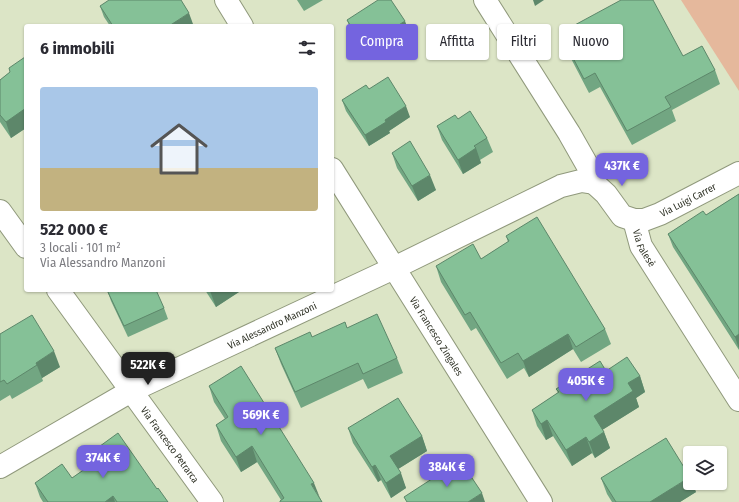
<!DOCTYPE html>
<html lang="it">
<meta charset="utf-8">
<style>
:root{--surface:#fff;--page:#f2f2f3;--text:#2b2b33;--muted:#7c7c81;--accent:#7464df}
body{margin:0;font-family:"Fira Sans Condensed",sans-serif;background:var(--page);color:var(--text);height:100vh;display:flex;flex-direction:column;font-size:15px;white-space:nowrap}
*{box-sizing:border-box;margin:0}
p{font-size:13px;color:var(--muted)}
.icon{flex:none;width:22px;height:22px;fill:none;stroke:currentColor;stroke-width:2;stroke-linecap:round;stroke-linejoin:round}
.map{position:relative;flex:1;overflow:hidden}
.drawer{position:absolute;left:24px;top:24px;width:310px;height:268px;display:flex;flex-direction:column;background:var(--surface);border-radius:4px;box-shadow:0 1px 3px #0004}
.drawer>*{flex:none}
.hud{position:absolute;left:346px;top:24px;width:333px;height:36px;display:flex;gap:8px}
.tools{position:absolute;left:683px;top:446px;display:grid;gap:8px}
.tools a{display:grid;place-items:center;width:44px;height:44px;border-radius:4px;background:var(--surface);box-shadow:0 1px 3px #0004;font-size:20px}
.price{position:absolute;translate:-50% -34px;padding:0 9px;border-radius:8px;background:var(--accent);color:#fff;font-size:13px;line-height:26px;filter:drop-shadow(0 1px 2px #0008)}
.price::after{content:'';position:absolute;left:50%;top:24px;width:12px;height:9px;margin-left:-6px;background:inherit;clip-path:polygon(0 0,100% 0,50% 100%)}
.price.active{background:#222;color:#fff}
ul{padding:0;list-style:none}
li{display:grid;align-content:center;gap:8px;height:212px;padding:0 16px}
li span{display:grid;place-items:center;height:124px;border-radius:4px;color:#555}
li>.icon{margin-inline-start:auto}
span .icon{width:72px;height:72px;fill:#fffc;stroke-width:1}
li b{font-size:17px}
h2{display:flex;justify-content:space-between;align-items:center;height:48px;padding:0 16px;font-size:17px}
.tag{padding:0 14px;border-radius:4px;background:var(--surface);box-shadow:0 1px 3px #0004;font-size:14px;line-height:36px}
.tag.active{background:var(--accent);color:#fff}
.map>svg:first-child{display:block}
.green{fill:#e5b89c}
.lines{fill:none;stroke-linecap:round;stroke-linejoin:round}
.minor-casing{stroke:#90997c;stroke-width:24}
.minor{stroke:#fff;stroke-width:22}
.wall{fill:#72a682}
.shaded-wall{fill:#5d876a}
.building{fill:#85c197;stroke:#5d876a}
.labels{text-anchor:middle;stroke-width:3;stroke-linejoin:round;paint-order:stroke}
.street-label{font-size:10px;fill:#323529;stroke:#fff}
</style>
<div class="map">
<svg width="739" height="502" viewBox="0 0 739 502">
<rect width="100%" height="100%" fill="#dce5c6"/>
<path class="green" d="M681 0H739V91Z"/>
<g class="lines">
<defs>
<g id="minor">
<path d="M226 0 242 26"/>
<path id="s1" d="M485 0 569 133 590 170 594 183 606 194 622 216 634 220H644L660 214 739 173"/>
<path id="s2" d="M332 169 541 502"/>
<path d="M0 211 26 247"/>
<path id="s3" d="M634 220 641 246 739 400"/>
<path id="s4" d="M58 290 212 502"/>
<path id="s5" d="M0 467 131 391 394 268 561 186 581 181 594 183"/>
</g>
</defs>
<use href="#minor" class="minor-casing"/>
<use href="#minor" class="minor"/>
</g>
<g class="wall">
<path d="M297 0H323L304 11Z"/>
<path d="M100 6 193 24 190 26H110L104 17Z"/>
<path d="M347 20 409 32 368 58 351 31Z"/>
<path d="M560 33 683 56 715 70 720 84 672 110 676 121 632 145 600 87 589 93 565 47Z"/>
<path d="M26 59V128L11 138 0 122V80L10 72Z"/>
<path d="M369 89 410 117 389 131 390 133 369 146 346 111 342 100Z"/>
<path d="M458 119 487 138 493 152 480 160 481 163 463 174 442 140 437 126Z"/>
<path d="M392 153 436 190 418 201 397 168Z"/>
<path d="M739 194V350L673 247 668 234 706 215Z"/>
<path d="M506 236 605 329 611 344 581 362 573 349 529 377 524 368 507 379 476 328 471 331 441 282 436 266 481 259 508 242Z"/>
<path d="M107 290 164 308 168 319 128 337 111 301Z"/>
<path d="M205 290H242L216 307Z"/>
<path d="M347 328 397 358 403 373 368 389 363 379 301 408 281 364 275 348Z"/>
<path d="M0 334 60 367 42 378 43 381 12 399 10 395 0 401Z"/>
<path d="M606 371 640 376 645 392 636 398 639 407 602 430 604 432 610 448 595 458 592 453 572 466 553 436 546 440 537 426 532 410 558 393 556 389Z"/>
<path d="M209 386 320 498 322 502H280V501L281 500 257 462 241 472 221 441 216 425 225 419 214 402Z"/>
<path d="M348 428 422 436 427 451 398 469 406 488 391 498 381 480 378 482 353 443Z"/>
<path d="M96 449 157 489 168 502H43L40 497 35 483 72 478 99 459Z"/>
<path d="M601 478 696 492 680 502H612L607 494Z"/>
</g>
<g class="shaded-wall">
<path d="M533 0H544L535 6Z"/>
<path d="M189 13 193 24 190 26H169Z"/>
<path d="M405 21 409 32 368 58 364 47Z"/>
<path d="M406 106 410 117 389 131 390 133 369 146 365 135 385 120Z"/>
<path d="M26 108V128L11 138 6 122Z"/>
<path d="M476 148 481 163 463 174 458 160Z"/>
<path d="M430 175 436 190 418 201 412 186Z"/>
<path d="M212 290H242L216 307 210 291Z"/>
<path d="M568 334 573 349 529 377 523 361Z"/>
<path d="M739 334V349L735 337Z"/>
<path d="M54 351 60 367 42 378 36 363Z"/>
<path d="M640 376 645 392 636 398 639 407 599 432 594 416 628 383Z"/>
<path d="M547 420 553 436 546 440 541 424Z"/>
<path d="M604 432 610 448 595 458 589 442Z"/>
<path d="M422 436 427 451 395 471 390 456Z"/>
<path d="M586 437 592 453 572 466 566 450Z"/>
<path d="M252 446 257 462 241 472 236 457Z"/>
<path d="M375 465 381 480 378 482 372 467Z"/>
<path d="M401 473 406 488 391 498 386 483Z"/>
<path d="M690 477V483H693L696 492 680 502H650Z"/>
<path d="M314 483 320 498 311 484Z"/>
<path d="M482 493 485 502H468Z"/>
<path d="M113 496 115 502H105Z"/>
</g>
<g class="building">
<path d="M109 0H181L189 13 169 26H113L100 6Z"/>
<path d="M378 0H391L405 21 364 47 347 20Z"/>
<path d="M621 0H653L683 56 702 46 715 70 665 97 671 107 627 131 595 73 584 79 560 33Z"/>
<path d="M25 57 26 59V108L6 122 0 115V80L10 72 9 68Z"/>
<path d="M388 77 406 106 385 120 386 122 365 135 342 100 366 85 369 89Z"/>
<path d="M470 111 487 138 474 146 476 148 458 160 437 126 455 115 458 119Z"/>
<path d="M410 141 430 175 412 186 392 153Z"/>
<path d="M739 194V334L735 337 668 234 703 211 706 215Z"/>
<path d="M537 217 605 329 576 347 568 334 523 361 518 353 501 363 470 312 465 315 436 266 473 244 481 259 509 241 506 236Z"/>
<path d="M107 290H156L164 308 124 326Z"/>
<path d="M377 314 397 358 363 374 358 363 295 392 275 348 310 332 312 337 345 322 347 328Z"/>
<path d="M32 315 54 351 36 363 37 365 7 384 4 380 0 382V334Z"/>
<path d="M627 357 640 376 628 383 633 391 594 416 604 432 589 442 586 437 566 450 547 420 541 424 532 410 559 392 556 389 600 361 606 371Z"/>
<path d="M241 366 314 483 311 484 322 502H280V501L284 498 252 446 236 457 216 425 228 417 209 386Z"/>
<path d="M398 398 422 436 390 456 401 473 386 483 375 465 372 467 348 428Z"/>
<path d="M118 433 157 489 158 488 168 502H117L113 496 105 502H48L35 483 62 464 72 478 102 457 96 449Z"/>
<path d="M666 438 690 477 650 502H616L601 478Z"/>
<path d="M458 462 465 473 468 472 482 493 468 502H407L404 497Z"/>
</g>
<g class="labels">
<g class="street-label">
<text dy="4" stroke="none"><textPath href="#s1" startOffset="328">Via Luigi Carrer</textPath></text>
<text dy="4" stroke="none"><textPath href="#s3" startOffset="30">Via Falesè</textPath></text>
<text dy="4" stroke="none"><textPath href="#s5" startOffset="307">Via Alessandro Manzoni</textPath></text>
<text dy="4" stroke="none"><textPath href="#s2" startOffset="197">Via Francesco Zingales</textPath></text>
<text dy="4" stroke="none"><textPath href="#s4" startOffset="191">Via Francesco Petrarca</textPath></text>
</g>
</g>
</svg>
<div class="tools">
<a><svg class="icon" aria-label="layers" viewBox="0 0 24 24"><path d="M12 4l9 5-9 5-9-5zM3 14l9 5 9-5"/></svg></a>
</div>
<b class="price" style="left:622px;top:187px">437K €</b>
<b class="price active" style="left:148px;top:386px">522K €</b>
<b class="price" style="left:586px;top:402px">405K €</b>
<b class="price" style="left:261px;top:436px">569K €</b>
<b class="price" style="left:103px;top:479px">374K €</b>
<b class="price" style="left:447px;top:488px">384K €</b>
<div class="hud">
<a class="tag active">Compra</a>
<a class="tag">Affitta</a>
<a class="tag">Filtri</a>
<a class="tag">Nuovo</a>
</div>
<section class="drawer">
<h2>6 immobili<svg class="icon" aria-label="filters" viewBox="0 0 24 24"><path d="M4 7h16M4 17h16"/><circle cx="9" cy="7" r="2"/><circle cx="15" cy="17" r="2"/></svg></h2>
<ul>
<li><span style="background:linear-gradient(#a9c7e8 65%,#c2b280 0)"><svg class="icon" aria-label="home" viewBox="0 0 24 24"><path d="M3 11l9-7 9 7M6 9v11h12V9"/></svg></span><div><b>522 000 €</b><p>3 locali · 101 m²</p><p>Via Alessandro Manzoni</p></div></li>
</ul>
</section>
</div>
